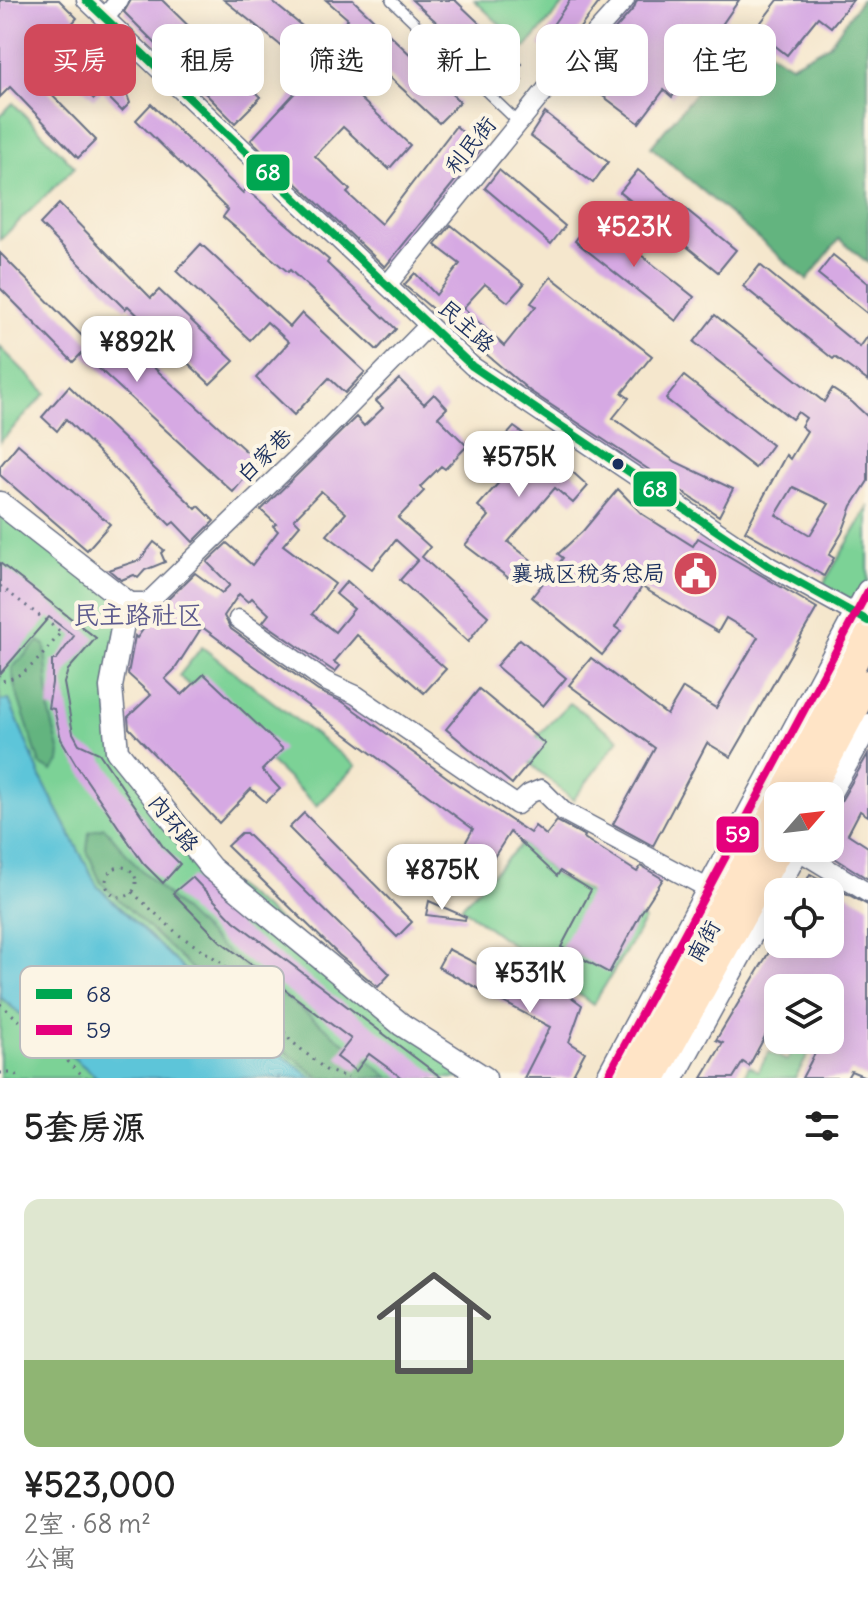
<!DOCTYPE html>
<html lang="zh">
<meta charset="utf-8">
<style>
:root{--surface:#fff;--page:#f2f2f2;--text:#222;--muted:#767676;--line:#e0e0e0;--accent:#d1495b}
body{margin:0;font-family:Delius,"LXGW WenKai TC",sans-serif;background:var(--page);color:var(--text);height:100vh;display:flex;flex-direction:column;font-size:30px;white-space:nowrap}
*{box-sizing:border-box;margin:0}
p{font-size:26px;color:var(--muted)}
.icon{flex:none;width:44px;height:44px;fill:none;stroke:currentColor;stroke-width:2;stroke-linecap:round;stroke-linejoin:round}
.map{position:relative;height:1078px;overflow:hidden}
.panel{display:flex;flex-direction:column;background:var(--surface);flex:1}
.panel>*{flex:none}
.banner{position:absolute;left:24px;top:24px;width:820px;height:72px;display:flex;gap:16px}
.needle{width:52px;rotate:62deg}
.tools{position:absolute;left:764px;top:782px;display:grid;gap:16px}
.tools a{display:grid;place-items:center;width:80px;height:80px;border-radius:16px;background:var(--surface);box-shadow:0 4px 20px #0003;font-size:40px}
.price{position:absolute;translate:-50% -68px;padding:0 18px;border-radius:16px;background:#fff;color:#222;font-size:26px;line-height:52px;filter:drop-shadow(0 2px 4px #0008)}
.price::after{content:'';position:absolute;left:50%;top:48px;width:24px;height:18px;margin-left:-12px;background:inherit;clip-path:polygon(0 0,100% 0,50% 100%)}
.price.current{background:var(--accent);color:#fff}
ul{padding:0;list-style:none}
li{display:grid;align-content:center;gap:16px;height:424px;padding:0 24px}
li+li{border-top:2px solid var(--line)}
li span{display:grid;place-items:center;height:248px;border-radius:16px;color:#555}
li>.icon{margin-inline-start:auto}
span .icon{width:144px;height:144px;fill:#fffc;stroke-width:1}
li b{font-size:34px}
h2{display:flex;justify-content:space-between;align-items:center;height:96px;padding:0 24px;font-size:34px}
.tag{padding:0 28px;border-radius:16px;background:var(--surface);box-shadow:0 4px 20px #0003;font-size:28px;line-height:72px}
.tag.current{background:var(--accent);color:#fff}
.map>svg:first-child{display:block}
.green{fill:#7bd296;stroke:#4b807a;stroke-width:2}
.forest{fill:#64b47f;stroke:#40726e;stroke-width:2}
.water{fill:#5dc5d9;stroke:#3c7a9c;stroke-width:2}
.building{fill:#d6a9e3;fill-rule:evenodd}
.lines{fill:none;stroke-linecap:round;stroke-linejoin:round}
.service-casing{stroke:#676f85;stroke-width:12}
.minor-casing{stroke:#676f85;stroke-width:21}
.tertiary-casing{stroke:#676f85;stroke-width:25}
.secondary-casing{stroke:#676f85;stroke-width:29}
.path{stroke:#676f85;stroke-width:3;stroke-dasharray:2 6;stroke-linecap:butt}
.service{stroke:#fff;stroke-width:9}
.minor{stroke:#fff;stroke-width:18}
.tertiary{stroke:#fff;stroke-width:22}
.secondary{stroke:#ffe4c6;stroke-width:26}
.bus-1-casing{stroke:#fcf5e5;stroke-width:14}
.bus-2-casing{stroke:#fcf5e5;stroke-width:14}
.bus-1{stroke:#00a651;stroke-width:8}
.bus-2{stroke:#e5007d;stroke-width:8}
.bus-dot{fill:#1b2f5e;stroke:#fcf5e5;stroke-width:3}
.labels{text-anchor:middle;stroke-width:8;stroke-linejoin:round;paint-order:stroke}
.street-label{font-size:22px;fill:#1b2f5e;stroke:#fcf5e5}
.poi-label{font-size:22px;fill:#1b2f5e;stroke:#fcf5e5;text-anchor:end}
.quarter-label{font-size:26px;fill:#5c5a8d;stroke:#fcf5e5}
.key{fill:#fcf5e5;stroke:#b8babc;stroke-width:2}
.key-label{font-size:22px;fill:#1b2f5e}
.line-badge{stroke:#fcf5e5;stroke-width:3}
.badge-label{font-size:22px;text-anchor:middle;font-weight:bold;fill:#fff}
</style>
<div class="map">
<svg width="868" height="1078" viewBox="0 0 868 1078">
<rect width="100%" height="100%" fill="#fcf5e5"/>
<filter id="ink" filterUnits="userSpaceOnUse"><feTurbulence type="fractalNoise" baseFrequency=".0125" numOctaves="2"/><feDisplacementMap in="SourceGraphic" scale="16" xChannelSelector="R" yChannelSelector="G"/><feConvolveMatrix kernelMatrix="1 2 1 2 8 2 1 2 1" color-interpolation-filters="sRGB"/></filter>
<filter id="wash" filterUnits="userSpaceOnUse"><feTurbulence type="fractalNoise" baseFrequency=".006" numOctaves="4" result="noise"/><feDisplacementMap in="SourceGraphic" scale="32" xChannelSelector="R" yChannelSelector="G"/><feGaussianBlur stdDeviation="1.8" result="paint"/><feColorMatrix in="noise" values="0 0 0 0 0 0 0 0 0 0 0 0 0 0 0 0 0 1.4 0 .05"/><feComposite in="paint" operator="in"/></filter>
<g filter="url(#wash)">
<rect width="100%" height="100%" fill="#f5e7cd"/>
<g class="green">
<path d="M474 0H568L525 48Z"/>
<path d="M13 103 75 167 0 240V116Z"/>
<path d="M0 347 46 393 0 442Z"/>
<path d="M0 491 127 602 117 750 211 868 485 1078H313L245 1028 97 886 42 780 9 700 0 701Z"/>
<path d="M868 508V592L856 615 818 593Z"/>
<path d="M202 647 356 766 317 806 179 676Z"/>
<path d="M570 703 619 739 573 800 519 754Z"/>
<path d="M522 843 557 876 645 920 593 1005 461 907Z"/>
<path d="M0 997 98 1078H0Z"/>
<path d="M798 1040H817L795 1078H743L749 1066 758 1071 769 1052 787 1061Z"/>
</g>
<g class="forest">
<path d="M861 0H868V263L839 239 807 280 651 147 742 36 791 65 829 45Z"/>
<path d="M39 641 45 645 50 714 60 753 59 762 52 771 40 764 15 688 12 668Z"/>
<path d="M104 827 135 864 217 944 390 1078H320L253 1027 101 883 87 851 89 832Z"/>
</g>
<path class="water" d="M9 700 42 780 97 886 245 1028 313 1078H98L0 997V701Z"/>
<g id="blocks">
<g class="building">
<path d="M0 0H59L77 18 69 27 122 81 130 103 122 111 102 91 94 99 72 78 83 68 56 41 38 61 46 69 36 79 96 140 78 158 10 87 0 97Z"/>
<path d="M131 0H162L261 97 235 123 124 12Z"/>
<path d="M224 0H270L318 39 322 34 328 40 348 19 326 0H353L460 102 439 123 351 41 326 66 410 145 389 169 343 127 315 156 350 190 347 193 381 224 456 126 481 149 385 267 251 140 303 84 289 71 299 60Z"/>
<path d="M412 0H455L522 64 514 72 522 80 505 84Z"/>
<path d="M570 0H601L557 58 539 45Z"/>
<path d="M637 0H739L672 97 664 90 639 123 575 75 634 8Z"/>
<path d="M778 0H853L831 27 818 17 787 55 755 30Z"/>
<path d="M151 104 243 193 246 189 329 260 327 263 396 329 377 350 290 270 288 272 223 217 228 210 136 120Z"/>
<path d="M545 113 608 162 593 183 530 136Z"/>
<path d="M499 170 565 226 551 244 485 188Z"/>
<path d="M638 170 736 250 718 272 620 192Z"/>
<path d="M59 204 151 298 159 290 234 361 210 384 128 306 125 309 40 224Z"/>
<path d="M593 217 694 297 676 321 575 241Z"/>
<path d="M451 225 524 284 508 302 485 284 463 308 504 346 536 306 531 303 551 277 652 356 622 393 629 398 613 418 676 462 733 489 719 516 530 391 404 285 415 273 436 295 460 264 435 245Z"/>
<path d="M201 244 290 327 302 313 365 372 345 393 329 378 294 415 256 378 289 342 267 322 250 340 176 271Z"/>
<path d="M0 253 100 354 118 335 258 462 233 492 82 353 73 362 0 288Z"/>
<path d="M833 255 868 283V314L818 274Z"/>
<path d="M760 265 860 347 868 336V381L835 357 833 359 743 286Z"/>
<path d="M715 315 824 402 832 389 852 402 868 417V481L852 506 842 533 829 555 834 558 824 576 745 531 786 455 790 459 807 431 801 426 806 418 798 412 792 419 694 342ZM793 487 829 504 810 535 776 515Z"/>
<path d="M684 376 772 445 755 468 666 399Z"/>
<path d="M399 379 424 404 434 394 447 408 438 417 467 446 445 469 441 466 420 487 424 491 398 518 430 547 422 557 488 616 468 642 400 580 418 560 396 540 372 569 327 535 346 513 321 491 294 519 300 525 283 545 335 584 312 614 335 632 354 609 336 594 347 581 446 669 424 693 357 635 334 662 340 666 335 672 263 622 269 614 252 598 248 602 239 594 224 616 231 629 318 691 343 702 451 780 530 833 535 826 546 835 557 821 585 836 584 838 637 872 641 866 663 879 641 913 609 973 561 947 591 890 560 871 557 876 510 832 480 879 454 863 473 829 202 627 175 669 165 679 182 695 204 674 283 749 262 770 280 789 266 802 251 789 219 823 129 728 128 717 151 695 128 674 135 636 137 638 157 610 195 573 222 593 230 585 207 562 227 543 252 565 278 531 273 526 276 524 261 510 356 417 364 426 383 408 376 401Z"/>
<path d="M69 386 196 509 199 506 214 521 193 542 174 522 170 525 66 419 57 431 42 417Z"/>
<path d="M514 427 556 457 588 486 573 503 555 488 508 542 531 560 514 582 465 545 489 516 478 506 510 470 490 454Z"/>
<path d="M18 444 110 524 87 550 0 475V466Z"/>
<path d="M618 489 642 514 693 546 698 538 817 608 731 757 707 743 653 846 613 824 655 748 569 685 591 658 667 715 683 688 716 708 758 637 726 618 718 632 642 587 615 627 621 631 602 655 532 597 563 558 558 554 583 531Z"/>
<path d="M154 542 164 550 161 553 165 562 145 570 138 578 134 575 121 580 109 570 140 560Z"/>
<path d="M0 563 96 638 68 670 64 683 73 733 79 744 99 753 164 848 180 864 163 883 143 863 77 766 61 739 54 709 48 708 52 683V660H56L74 636 49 617 0 674Z"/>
<path d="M520 639 566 678 543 706 496 666Z"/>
<path d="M479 689 545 744 512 784 446 729Z"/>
<path d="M868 754V816L860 811 848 834 868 847V879L830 855V820Z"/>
<path d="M304 813 412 922 397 937 289 828Z"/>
<path d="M241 833H246L390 974 378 987 339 955 227 846Z"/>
<path d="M810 874 868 905V1078L851 1071 847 1078H802L822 1040H830V988H778V1012L749 1066 743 1062 733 1078H702L723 1043 716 1040 774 944H830V892H801Z"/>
<path d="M192 877 234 921 442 1078H402L369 1054 356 1071 337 1057 351 1039 220 941 173 893Z"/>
<path d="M429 901 466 917 465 920 426 915Z"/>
<path d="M448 949 537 995 547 979 582 1005 569 1042 585 1052 571 1078H524L550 1027 438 967Z"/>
</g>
</g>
</g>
<g filter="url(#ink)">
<use href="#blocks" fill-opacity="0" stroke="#676f85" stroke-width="2"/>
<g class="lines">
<defs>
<path id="service" d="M391 0 519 123"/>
<g id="minor">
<path d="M86 0 472 366 769 566 868 621"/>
<path d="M105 18 119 0"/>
<path d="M387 285 556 77 625 0"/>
<path d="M127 602H142L145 605 323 433 429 325"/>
<path d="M238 619 325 681 356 695 517 805 529 794 541 789 563 811 709 889"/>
<path d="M794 848 868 893"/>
</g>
<g id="tertiary">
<path d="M0 503 127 602 111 687 117 751 211 868 402 1025 485 1078"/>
<path d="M828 796 868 725"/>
<path d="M607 1078 868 591"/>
<path d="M673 1078 799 848"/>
</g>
<g id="secondary">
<path d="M782 796 868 636"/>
<path d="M808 796 868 683"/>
<path d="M628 1078 778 804"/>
<path d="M653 1078 780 848"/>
</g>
</defs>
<use href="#service" class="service-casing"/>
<use href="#minor" class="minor-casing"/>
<use href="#tertiary" class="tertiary-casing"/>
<use href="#secondary" class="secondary-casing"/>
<g class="path">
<path d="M0 586 61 632C45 652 27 678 0 681"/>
<circle cx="121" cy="882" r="15"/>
<path d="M132 892 179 935 222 963 243 989 265 1008 290 1040 326 1070 348 1078"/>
<path d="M0 1004 86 1078"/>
<path d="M0 1073H14L20 1078"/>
</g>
<use href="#service" class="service"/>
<use href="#minor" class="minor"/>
<use href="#tertiary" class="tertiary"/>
<use href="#secondary" class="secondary"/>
<defs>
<path id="bus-1" d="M86 0 472 366 769 566 868 621"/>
<path id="bus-2" d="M607 1078 868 591"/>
</defs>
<use href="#bus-1" class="bus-1-casing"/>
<use href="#bus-2" class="bus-2-casing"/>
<use href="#bus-1" class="bus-1"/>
<use href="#bus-2" class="bus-2"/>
</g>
</g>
<defs>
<symbol id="civic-disc" viewBox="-11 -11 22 22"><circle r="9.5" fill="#d1495b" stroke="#fcf5e5"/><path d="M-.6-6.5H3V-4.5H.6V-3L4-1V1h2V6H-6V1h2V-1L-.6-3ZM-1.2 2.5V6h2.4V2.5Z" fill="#fff"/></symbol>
</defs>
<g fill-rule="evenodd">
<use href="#civic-disc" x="670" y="548" width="51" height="51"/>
</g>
<circle class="bus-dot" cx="618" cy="464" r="7"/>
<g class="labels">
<g class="street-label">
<text transform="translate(470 145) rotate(-51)" y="8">利民街</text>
<text transform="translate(467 326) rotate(42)" y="8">民主路</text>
<text transform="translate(264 455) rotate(-44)" y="8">白家巷</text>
<text transform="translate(174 823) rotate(52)" y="8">内环路</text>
<text transform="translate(703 941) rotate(-61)" y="8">南街</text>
</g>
<g class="poi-label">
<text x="665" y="581">襄城区税务总局</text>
</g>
<g class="quarter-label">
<text x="138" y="624">民主路社区</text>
</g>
</g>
<rect x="20" y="966" width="264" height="92" rx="12" class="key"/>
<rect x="36" y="989" width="36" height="10" fill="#00a651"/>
<rect x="36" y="1025" width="36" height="10" fill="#e5007d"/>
<g class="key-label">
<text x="86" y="1002">68</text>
<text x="86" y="1038">59</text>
</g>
<g class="line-badge">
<rect x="245" y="153" width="46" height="39" rx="8" fill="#00a651"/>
<rect x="632" y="470" width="46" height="38" rx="8" fill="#00a651"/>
<rect x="715" y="815" width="45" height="39" rx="8" fill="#e5007d"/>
</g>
<g class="badge-label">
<text x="268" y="180">68</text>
<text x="655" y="497">68</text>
<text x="738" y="842">59</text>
</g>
</svg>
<div class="tools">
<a><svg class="needle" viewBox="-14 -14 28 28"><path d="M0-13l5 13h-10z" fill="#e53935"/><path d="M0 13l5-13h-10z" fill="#767676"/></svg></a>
<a><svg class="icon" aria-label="locate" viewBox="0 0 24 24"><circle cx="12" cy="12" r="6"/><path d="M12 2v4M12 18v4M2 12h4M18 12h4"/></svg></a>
<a><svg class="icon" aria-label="layers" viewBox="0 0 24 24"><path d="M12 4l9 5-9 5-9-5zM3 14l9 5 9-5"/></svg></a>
</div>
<b class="price current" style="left:634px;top:269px">¥523K</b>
<b class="price" style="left:137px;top:384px">¥892K</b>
<b class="price" style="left:519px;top:499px">¥575K</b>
<b class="price" style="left:442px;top:912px">¥875K</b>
<b class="price" style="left:530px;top:1015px">¥531K</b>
<div class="banner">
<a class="tag current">买房</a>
<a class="tag">租房</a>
<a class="tag">筛选</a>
<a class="tag">新上</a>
<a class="tag">公寓</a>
<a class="tag">住宅</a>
</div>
</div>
<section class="panel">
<h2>5套房源<svg class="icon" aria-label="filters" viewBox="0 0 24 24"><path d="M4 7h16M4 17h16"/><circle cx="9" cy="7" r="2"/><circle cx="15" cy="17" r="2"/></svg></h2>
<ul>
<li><span style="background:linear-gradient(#dfe7d0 65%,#8fb573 0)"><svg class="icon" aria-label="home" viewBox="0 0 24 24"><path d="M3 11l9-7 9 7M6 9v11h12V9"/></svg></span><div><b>¥523,000</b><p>2室 · 68 m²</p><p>公寓</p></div></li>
</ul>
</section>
